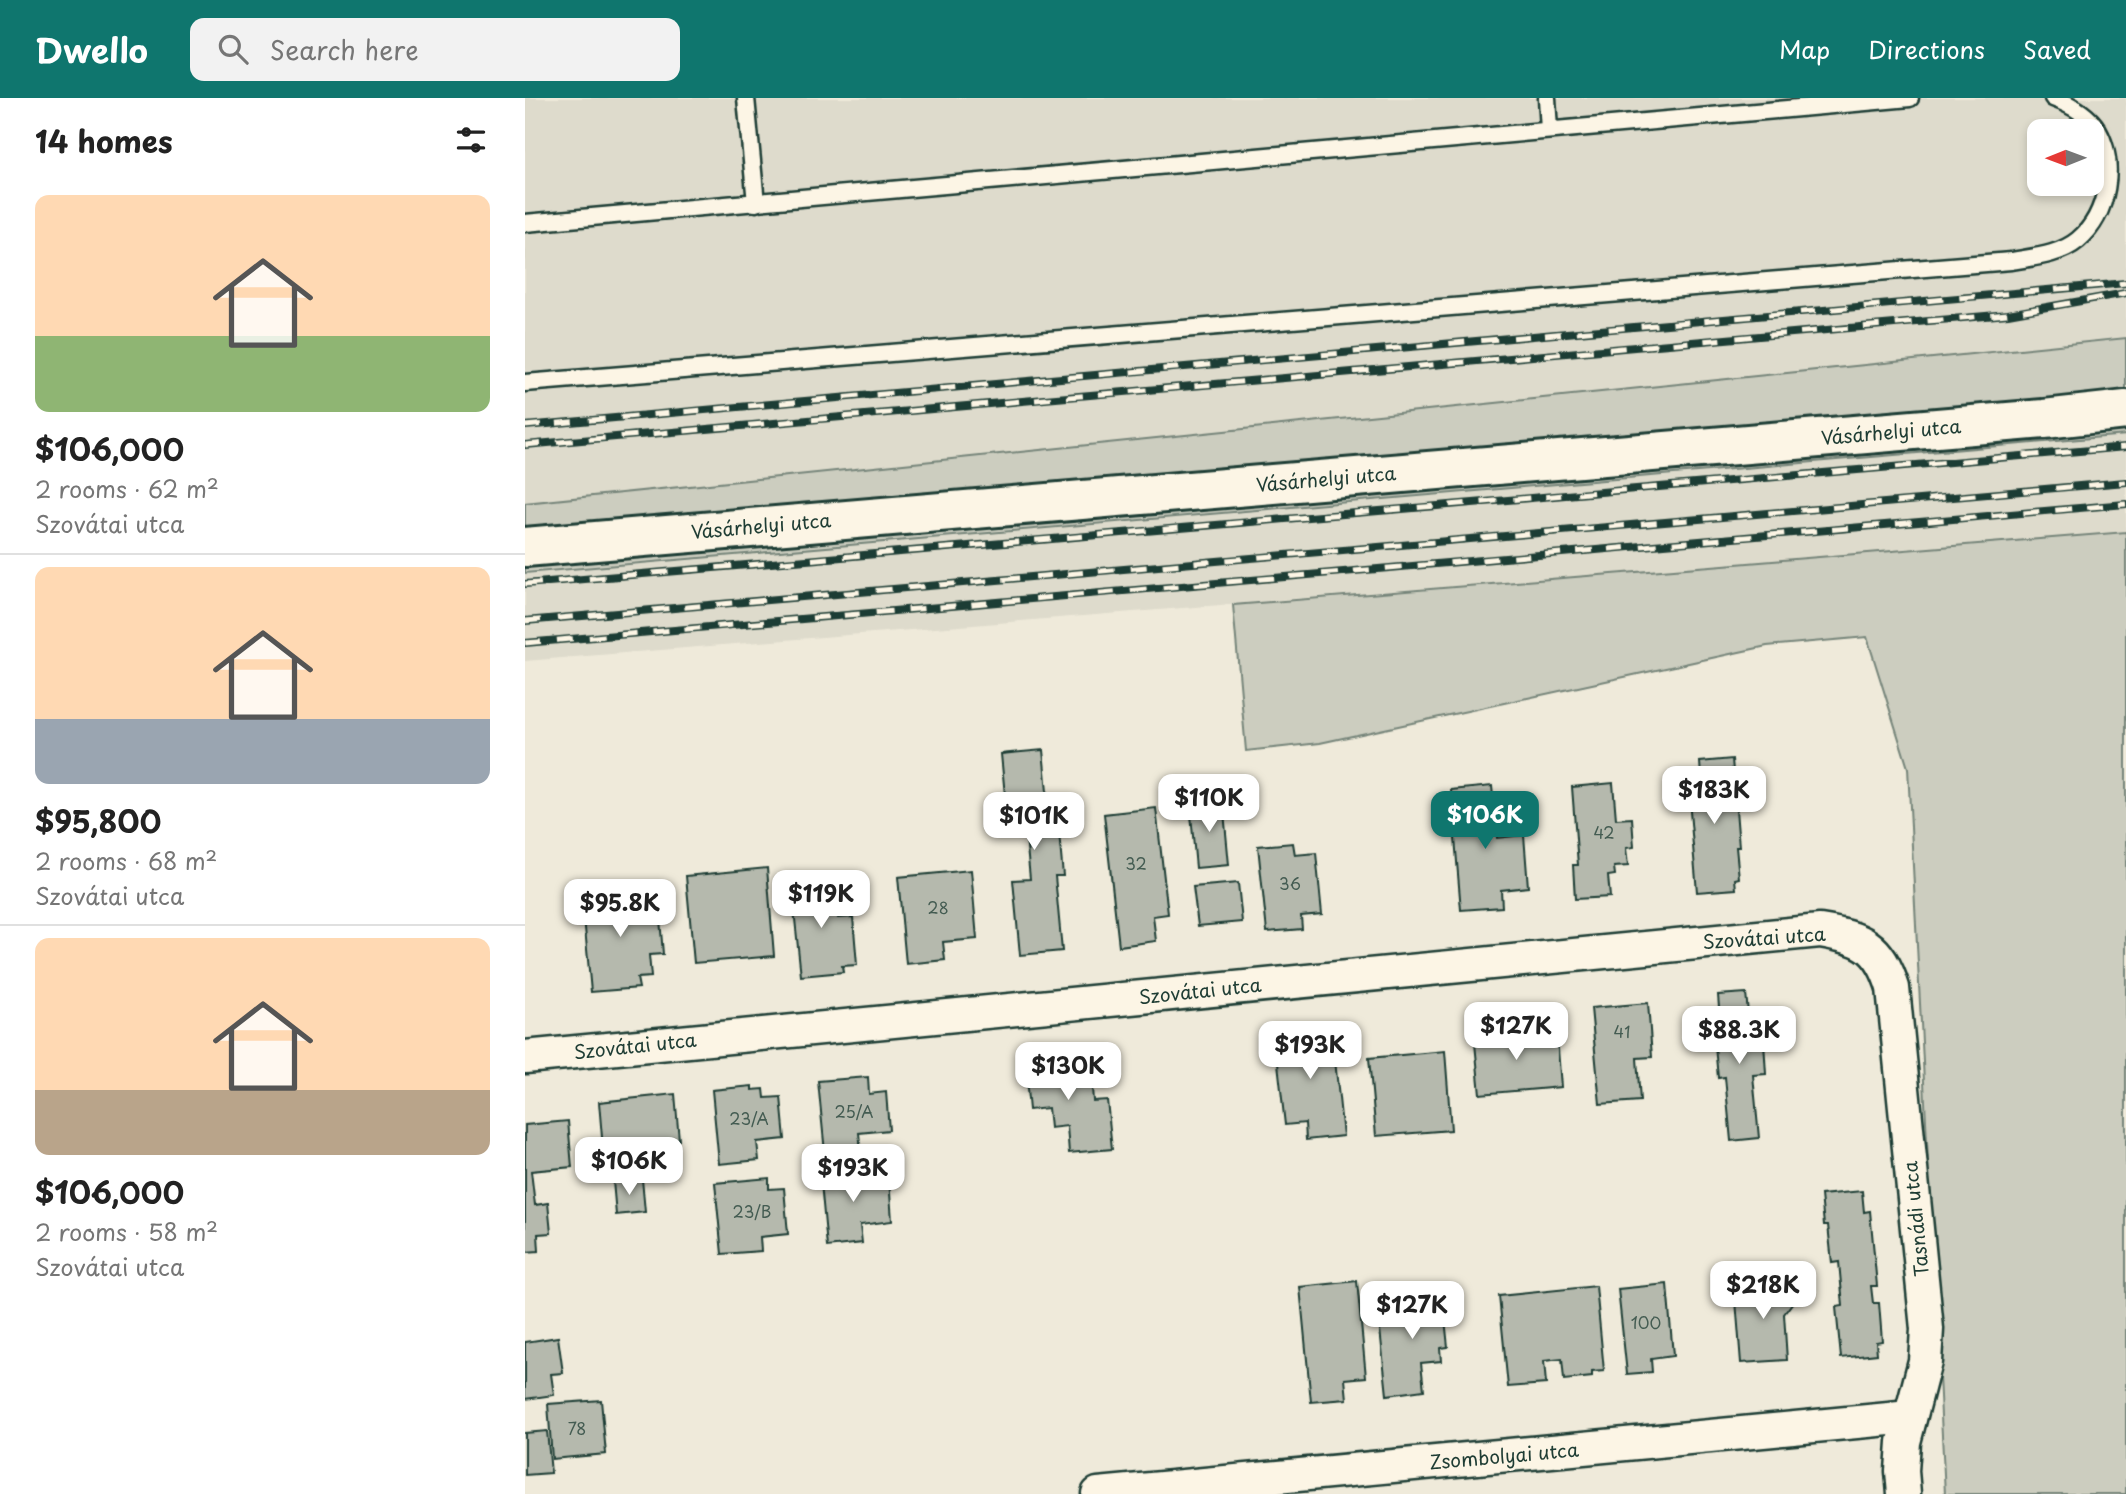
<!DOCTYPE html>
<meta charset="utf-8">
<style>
:root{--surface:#fff;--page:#f2f2f2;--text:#222;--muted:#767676;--line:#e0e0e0;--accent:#0f766e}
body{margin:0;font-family:"Playpen Sans",sans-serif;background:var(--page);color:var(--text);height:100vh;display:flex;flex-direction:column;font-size:26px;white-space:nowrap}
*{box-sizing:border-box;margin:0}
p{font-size:23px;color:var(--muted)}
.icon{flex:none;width:38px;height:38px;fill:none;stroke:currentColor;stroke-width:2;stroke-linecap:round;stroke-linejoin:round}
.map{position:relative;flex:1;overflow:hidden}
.details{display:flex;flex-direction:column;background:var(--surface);width:525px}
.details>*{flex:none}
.needle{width:46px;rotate:269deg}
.tools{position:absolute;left:1502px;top:21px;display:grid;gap:14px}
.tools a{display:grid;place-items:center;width:77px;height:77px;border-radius:14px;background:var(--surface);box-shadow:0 4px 10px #0003;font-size:35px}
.price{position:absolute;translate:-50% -60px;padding:0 16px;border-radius:14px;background:#fff;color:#222;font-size:23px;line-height:46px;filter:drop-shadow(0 2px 4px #0008)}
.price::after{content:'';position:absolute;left:50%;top:42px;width:21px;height:16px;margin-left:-10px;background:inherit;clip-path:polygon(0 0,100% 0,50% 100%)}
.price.active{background:var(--accent);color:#fff}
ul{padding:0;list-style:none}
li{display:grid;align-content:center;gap:14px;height:371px;padding:0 35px}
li+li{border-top:2px solid var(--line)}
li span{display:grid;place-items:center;height:217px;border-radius:14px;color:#555}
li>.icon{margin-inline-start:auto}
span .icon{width:126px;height:126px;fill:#fffc;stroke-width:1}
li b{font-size:30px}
h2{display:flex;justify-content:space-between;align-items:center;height:84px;padding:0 35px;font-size:30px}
header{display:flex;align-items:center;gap:42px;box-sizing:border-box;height:98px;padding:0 35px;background:var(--accent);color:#fff}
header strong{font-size:33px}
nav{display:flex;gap:38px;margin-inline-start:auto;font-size:24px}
.search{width:490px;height:63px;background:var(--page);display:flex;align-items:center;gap:18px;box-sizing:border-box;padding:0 24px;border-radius:14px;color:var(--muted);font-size:26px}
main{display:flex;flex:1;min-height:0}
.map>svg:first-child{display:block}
.built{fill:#dedbcc;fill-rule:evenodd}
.green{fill:#cccdbf;stroke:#76857a;stroke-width:2}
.building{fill:#b5b9ad;stroke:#1f3d34;stroke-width:2}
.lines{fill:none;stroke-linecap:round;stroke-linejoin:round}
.lane-casing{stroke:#1f3d34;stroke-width:21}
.street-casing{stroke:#1f3d34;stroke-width:37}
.secondary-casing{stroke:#1f3d34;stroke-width:44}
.lane{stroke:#fcf5e5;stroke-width:16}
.street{stroke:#fcf5e5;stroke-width:32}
.secondary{stroke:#fcf5e5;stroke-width:38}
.rail-casing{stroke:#1f3d34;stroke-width:8}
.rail{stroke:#fcf5e5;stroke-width:5;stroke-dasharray:16;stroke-linecap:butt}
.labels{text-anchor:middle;stroke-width:5;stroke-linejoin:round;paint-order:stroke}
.number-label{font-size:16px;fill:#445c52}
.street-label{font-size:19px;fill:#1f3d34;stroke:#fcf5e5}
</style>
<header>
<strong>Dwello</strong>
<div class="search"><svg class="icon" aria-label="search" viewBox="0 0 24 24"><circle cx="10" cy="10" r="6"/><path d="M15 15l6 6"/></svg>Search here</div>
<nav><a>Map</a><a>Directions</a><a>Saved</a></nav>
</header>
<main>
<section class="details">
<h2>14 homes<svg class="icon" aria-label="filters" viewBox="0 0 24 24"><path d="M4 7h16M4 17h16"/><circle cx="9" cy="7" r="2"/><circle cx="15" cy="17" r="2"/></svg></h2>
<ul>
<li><span style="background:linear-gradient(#ffd9b3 65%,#8fb573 0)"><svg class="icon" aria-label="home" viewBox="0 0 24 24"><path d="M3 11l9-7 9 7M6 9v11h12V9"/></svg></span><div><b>$106,000</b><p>2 rooms · 62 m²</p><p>Szovátai utca</p></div></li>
<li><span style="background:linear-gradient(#ffd9b3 70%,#9aa5b1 0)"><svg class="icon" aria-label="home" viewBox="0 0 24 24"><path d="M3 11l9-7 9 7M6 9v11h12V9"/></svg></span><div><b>$95,800</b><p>2 rooms · 68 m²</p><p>Szovátai utca</p></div></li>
<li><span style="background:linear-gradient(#ffd9b3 70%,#b9a48a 0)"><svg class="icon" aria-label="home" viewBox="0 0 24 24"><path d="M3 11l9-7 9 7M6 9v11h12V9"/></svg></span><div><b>$106,000</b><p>2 rooms · 58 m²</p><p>Szovátai utca</p></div></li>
</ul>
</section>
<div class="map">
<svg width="1601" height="1396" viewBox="0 0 1601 1396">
<rect width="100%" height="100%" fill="#efeada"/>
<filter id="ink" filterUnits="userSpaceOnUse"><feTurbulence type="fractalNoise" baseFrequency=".0143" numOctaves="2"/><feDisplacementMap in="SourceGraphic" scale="14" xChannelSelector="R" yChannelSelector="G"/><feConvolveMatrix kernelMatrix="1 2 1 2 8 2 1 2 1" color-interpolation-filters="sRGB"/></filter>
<g filter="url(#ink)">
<g class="built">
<path d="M0 0H1601V240L0 405ZM1514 33H1566V86H1514Z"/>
<path d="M1601 337V434L0 563V475Z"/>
</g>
<g class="green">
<path d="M1601 240V337L0 475V405Z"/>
<path d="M1601 434V1396H1420L1383 670 1342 539 1242 548 795 645 721 653 708 507Z"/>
</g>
<g class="building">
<path d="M518 652 525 725 533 724 538 778H530L537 853 495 857 488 782 505 781 500 728 483 729 476 656Z"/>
<path d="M1207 661 1214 749H1211L1214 780 1210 781 1211 791 1172 794 1162 679 1176 678 1175 664Z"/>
<path d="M1088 685 1091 721 1107 720 1109 749 1101 750 1103 768 1089 769 1090 777 1083 778 1085 799 1050 801 1048 767H1053L1047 689Z"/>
<path d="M967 688 972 740 999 737 1003 789 976 792 977 809 936 812 926 692Z"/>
<path d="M698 703 704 767 671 770 665 706Z"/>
<path d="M631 710 643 816 628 818 631 843 594 848 579 716Z"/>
<path d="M768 745 770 757 791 755 797 816 776 818 777 831 742 834 733 748Z"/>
<path d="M242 770 249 858 169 865 161 778Z"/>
<path d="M446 772 452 841 418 844 420 862 381 866 373 779Z"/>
<path d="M301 780 304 800 311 799 313 820 328 819 332 867 317 868 318 874 276 878 266 783Z"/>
<path d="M713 785 717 824 673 828 668 789Z"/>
<path d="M118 792 120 810 134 809 138 856 124 857 126 879 112 880 114 890 66 894 57 798Z"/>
<path d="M1221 895 1226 945 1239 944 1241 976 1228 977 1234 1040 1206 1043 1200 979 1193 980 1190 948H1197L1193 897Z"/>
<path d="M1123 905 1127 959 1112 960 1115 1003 1075 1006 1066 910Z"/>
<path d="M806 924 818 1038 781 1042 780 1025 760 1027 750 939 777 936 775 928Z"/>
<path d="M1004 931 1005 940 1032 938 1036 989 955 996 949 935Z"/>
<path d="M920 953 926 1032 851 1038 844 960Z"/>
<path d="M544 955 546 979 566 977 568 1003 582 1002 587 1051 544 1055 542 1028 525 1030 523 1010 504 1012 499 960Z"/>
<path d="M343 979 344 996 361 994 364 1032 334 1035 337 1062 301 1065 293 983Z"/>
<path d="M227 988V992L239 991 240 1000 256 999 260 1041 232 1044 234 1062 194 1066 187 992Z"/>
<path d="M150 996 154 1042 109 1046 110 1060 79 1063 74 1004Z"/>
<path d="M43 1023 47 1069 6 1073 10 1107 23 1105 26 1135 13 1136 14 1153 0 1154V1027Z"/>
<path d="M348 1069 349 1083 364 1081 367 1123 335 1127 337 1145 302 1149 295 1074Z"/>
<path d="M244 1080V1091L259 1090 263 1136 235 1139 236 1153 197 1156 190 1085Z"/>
<path d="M117 1081 120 1114 91 1117 88 1083Z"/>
<path d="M1337 1093 1339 1114 1345 1113 1352 1188H1346L1348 1205H1354L1357 1243 1351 1244 1352 1256 1316 1260 1311 1209 1318 1208 1314 1164 1307 1165 1303 1127H1299L1296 1097Z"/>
<path d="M1239 1174 1271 1200 1259 1216 1262 1262 1216 1265 1210 1190 1228 1189Z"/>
<path d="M832 1183 841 1279 820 1281 822 1301 786 1304 775 1189Z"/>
<path d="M1142 1186 1148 1258 1126 1261 1127 1274 1102 1276 1093 1191Z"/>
<path d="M1071 1188 1079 1273 1067 1274V1279L1039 1282 1037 1261 1019 1263 1021 1286 983 1289 974 1198Z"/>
<path d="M917 1193 923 1249 915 1250 916 1263 896 1265 899 1292 862 1297 853 1212 884 1209 882 1197Z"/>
<path d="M33 1239 38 1275 26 1276 29 1297 0 1301V1244Z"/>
<path d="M76 1302 81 1356 27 1361 23 1306Z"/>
<path d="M22 1333 26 1375 0 1377V1335Z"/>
</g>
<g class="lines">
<defs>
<g id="lane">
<path d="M221 0 231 105"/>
<path d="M1022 0 1024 32"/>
<path d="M0 125 1385 0"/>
<path d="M0 285 1486 163C1509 159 1535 157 1553 142 1583 117 1592 65 1572 31 1563 16 1544 6 1528 0"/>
</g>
<g id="street">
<path d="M0 959 1295 833C1337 840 1355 847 1368 890L1402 1231 1400 1263 1379 1344 1377 1373 1379 1396"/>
<path d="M573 1396 1385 1319"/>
</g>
<path id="secondary" d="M0 449 1519 321 1601 312"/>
</defs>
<use href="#lane" class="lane-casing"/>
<use href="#street" class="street-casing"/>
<use href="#secondary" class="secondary-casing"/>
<use href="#lane" class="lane"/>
<use href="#street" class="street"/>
<use href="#secondary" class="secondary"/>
<defs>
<g id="rail">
<path d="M0 328 1601 185"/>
<path d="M0 347 1483 216 1601 195"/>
<path d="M0 486 1601 349"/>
<path d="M0 523 1601 384"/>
<path d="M0 545 1601 406"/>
</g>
</defs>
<use href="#rail" class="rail-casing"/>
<use href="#rail" class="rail"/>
</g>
</g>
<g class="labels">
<g class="number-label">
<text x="1079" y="741">42</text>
<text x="611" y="772">32</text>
<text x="765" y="792">36</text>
<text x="413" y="816">28</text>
<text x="1097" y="940">41</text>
<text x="329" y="1020">25/A</text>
<text x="224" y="1027">23/A</text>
<text x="227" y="1120">23/B</text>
<text x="1121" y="1231">100</text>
<text x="52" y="1337">78</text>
</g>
<g class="street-label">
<text transform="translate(1366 334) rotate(-5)" y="7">Vásárhelyi utca</text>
<text transform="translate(801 381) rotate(-5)" y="7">Vásárhelyi utca</text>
<text transform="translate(236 428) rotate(-5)" y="7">Vásárhelyi utca</text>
<text transform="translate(1239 840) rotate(-4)" y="7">Szovátai utca</text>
<text transform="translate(675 893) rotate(-6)" y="7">Szovátai utca</text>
<text transform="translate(110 948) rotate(-6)" y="7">Szovátai utca</text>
<text transform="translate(1391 1121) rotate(-96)" y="7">Tasnádi utca</text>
<text transform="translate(979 1358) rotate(-5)" y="7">Zsombolyai utca</text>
</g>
</g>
</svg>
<div class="tools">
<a><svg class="needle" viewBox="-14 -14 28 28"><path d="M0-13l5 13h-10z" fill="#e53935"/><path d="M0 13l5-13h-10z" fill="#767676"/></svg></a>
</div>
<b class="price" style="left:1189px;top:728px">$183K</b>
<b class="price" style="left:684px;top:736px">$110K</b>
<b class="price active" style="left:960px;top:753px">$106K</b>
<b class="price" style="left:509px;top:754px">$101K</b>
<b class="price" style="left:296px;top:832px">$119K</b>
<b class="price" style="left:95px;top:841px">$95.8K</b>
<b class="price" style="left:991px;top:964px">$127K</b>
<b class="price" style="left:1214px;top:968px">$88.3K</b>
<b class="price" style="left:785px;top:983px">$193K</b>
<b class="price" style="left:543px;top:1004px">$130K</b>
<b class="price" style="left:104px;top:1099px">$106K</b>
<b class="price" style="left:328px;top:1106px">$193K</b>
<b class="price" style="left:1238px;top:1223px">$218K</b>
<b class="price" style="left:887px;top:1243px">$127K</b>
</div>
</main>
